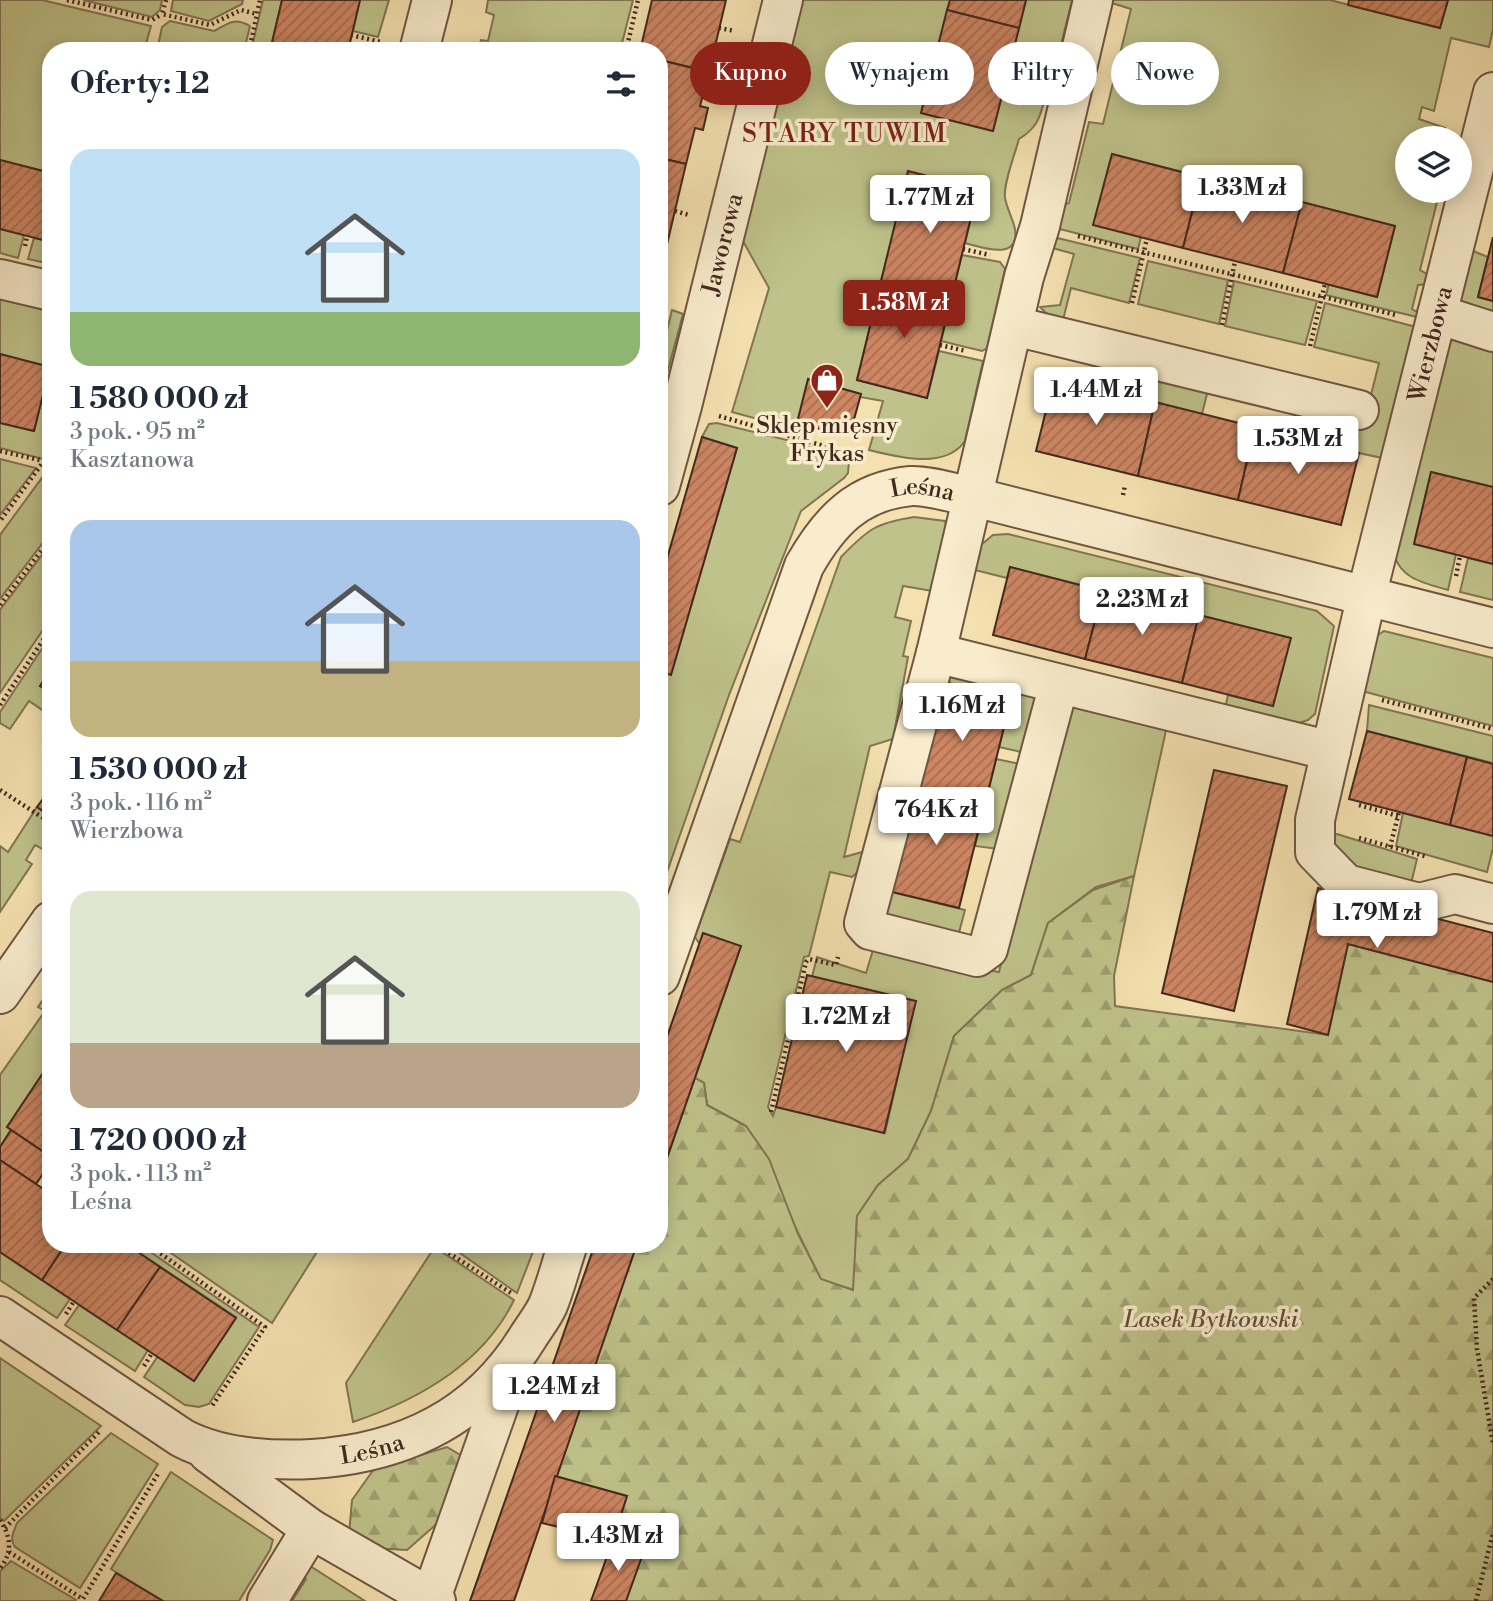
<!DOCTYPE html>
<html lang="pl">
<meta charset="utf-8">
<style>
:root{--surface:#fff;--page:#f6f6f7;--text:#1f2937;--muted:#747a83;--accent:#8f2418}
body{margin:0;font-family:"Libre Bodoni",serif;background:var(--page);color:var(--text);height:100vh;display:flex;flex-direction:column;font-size:26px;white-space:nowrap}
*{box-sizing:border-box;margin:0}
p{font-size:23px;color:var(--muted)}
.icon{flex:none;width:38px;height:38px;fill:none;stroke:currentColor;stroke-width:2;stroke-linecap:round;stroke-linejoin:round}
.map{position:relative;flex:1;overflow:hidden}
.drawer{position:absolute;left:42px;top:42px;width:626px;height:1211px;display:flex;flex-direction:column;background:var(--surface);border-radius:28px;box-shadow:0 4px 18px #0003}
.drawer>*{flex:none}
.guide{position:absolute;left:690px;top:42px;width:665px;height:63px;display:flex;gap:14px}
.tools{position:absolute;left:1395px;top:126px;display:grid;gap:14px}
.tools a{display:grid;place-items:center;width:77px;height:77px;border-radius:50%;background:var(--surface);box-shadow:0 4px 18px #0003;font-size:35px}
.price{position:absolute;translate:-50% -60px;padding:0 16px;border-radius:7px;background:#fff;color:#222;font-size:23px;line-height:46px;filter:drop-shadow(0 2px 4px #0008)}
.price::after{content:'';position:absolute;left:50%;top:42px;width:21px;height:16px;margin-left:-10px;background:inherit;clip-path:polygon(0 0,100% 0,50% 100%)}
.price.selected{background:var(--accent);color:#fff}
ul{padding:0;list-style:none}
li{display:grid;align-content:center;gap:14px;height:371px;padding:0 28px}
li span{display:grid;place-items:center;height:217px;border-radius:21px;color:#555}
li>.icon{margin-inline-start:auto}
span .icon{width:126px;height:126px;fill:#fffc;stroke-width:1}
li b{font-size:30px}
h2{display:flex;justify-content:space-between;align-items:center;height:84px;padding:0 28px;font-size:30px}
.chip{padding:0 24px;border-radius:32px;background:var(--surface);box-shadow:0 4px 18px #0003;font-size:24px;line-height:63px}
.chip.selected{background:var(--accent);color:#fff}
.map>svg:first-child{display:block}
.grass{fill:#bfc28a;stroke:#817554;stroke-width:2}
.forest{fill:url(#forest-firs);stroke:#817554;stroke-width:2}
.building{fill:url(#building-hatch);stroke:#43281f;stroke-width:2}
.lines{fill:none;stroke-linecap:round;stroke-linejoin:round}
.minor-casing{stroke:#705643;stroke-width:42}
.path{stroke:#43281f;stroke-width:4.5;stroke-dasharray:2 3.5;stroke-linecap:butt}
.minor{stroke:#f8eccc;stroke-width:38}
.labels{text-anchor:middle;stroke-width:7;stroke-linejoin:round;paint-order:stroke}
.street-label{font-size:24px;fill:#43281f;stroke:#f8eccc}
.poi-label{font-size:24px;fill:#43281f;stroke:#f8eccc}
.park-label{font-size:24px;font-style:italic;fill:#624e3a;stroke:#f8eccc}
.neighbourhood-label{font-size:26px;letter-spacing:2px;fill:#7a1f14;stroke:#f8eccc}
</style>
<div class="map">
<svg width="1493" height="1601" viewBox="0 0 1493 1601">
<defs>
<pattern id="forest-firs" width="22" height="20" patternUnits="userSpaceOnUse" patternTransform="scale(1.75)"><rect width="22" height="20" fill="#bfc28a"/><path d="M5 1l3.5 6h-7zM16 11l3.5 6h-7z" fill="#9d9e70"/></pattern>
<pattern id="building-hatch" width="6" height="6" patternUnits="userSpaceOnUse" patternTransform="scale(1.75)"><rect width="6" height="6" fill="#cd8562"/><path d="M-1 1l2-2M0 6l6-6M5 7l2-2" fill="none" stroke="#a86d50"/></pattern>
</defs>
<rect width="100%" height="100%" fill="#f5e1b0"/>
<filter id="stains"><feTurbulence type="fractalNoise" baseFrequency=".00286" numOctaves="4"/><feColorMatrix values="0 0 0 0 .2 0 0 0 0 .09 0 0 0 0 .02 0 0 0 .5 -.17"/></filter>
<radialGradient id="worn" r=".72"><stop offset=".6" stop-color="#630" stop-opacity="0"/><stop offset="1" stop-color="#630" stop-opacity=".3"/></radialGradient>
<g class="grass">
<path d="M0 0H42L151 26 144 51H51V173L0 160Z"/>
<path d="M83 0H162L160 10 152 17Z"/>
<path d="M173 0H243L242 4 209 21 171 11Z"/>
<path d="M263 0H282L270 51H251Z"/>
<path d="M360 0H389L378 37 353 31Z"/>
<path d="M488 0H633L620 51H478L481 40 488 41 494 15 486 12Z"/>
<path d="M801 0H950L921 113 993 131 1004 87 1045 98C1040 118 1037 128 1019 139 1015 154 1003 184 1005 198 1007 209 1013 219 1015 229 1020 262 981 247 965 243L978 189 908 172 857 380 927 398 939 351 983 361 965 441C945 470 898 457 869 450L883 401 860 397V394L809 379 797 423 791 428 732 412 769 288 738 232Z"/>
<path d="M1026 0H1072L1051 86 1007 77Z"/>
<path d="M1102 0H1330L1440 28 1448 0H1493V29L1489 47 1451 38 1434 111 1422 107 1419 119 1445 128 1443 138H1407V191H1432V194L1438 198 1420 270 1432 277 1431 284 1418 285 1412 309 1422 315 1421 318 1326 295 1329 284 1377 297 1395 226 1112 154 1094 224 1141 237 1138 249 1048 226 1051 210 1069 203 1089 122 1103 124 1131 9Z"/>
<path d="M170 21 214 31C229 23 234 17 250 26L244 51H166L167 48 158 46 162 27Z"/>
<path d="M0 229 24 235 18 258 0 253Z"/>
<path d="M1045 235 1140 258 1129 303 1071 288 1061 328 1040 307 1060 305 1074 254 1042 245Z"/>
<path d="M34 238 51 242V264L28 259Z"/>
<path d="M1468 249 1488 257 1478 297 1493 301V325L1454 307Z"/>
<path d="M962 255 1000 262 1005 269 987 348 982 351 941 341Z"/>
<path d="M1148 261 1228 280 1219 324 1138 304Z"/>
<path d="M1234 281 1317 301 1305 345 1225 326Z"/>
<path d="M0 294 51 306V461L0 448V423L34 431 49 367 0 354Z"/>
<path d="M1325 303 1420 328 1387 459 1359 453 1356 449 1358 434 1350 431 1347 449 1310 440 1317 413 1369 403 1379 363 1314 347Z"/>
<path d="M672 310 683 314 660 400V359Z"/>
<path d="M1453 338 1493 345V487L1431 472 1414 544 1456 554 1448 590C1425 583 1402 580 1394 555L1445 347Z"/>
<path d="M1128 366 1209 386 1202 414 1121 394Z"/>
<path d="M717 423 799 443 849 462 848 473 844 478 801 511 729 695 660 892V671L671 674 737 448 702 437 709 424Z"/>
<path d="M0 459 36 468 0 515Z"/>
<path d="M47 471 51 472V532L0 599V535Z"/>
<path d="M914 517 945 521 951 546 932 591 903 586 895 617 911 621 903 656 908 657 893 739 870 746 844 857 877 848 865 866 852 877 830 872 809 956 804 957 768 1107 773 1116 776 1107 885 1133 915 1001 812 977 817 957 866 973 873 950 999 972 1063 711 1072 703 1167 726 1134 876 1096 887 1048 923 1031 975 1002 990 954 1036 931 1111 908 1159 878 1185 857 1216 854 1290 821 1280 746 1126 707 1105 704 1083 695 1078 741 946 699 943 695 937 730 839 740 842 841 557C868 529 876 523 914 517Z"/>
<path d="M1008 534 1317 611 1334 626 1315 714 1308 720 1293 725 1225 709 1228 695 1273 706 1290 638 1010 567 1007 578 975 570 976 549 993 535Z"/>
<path d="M51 543V618L0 693V610Z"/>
<path d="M1468 558 1493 564V600L1460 592Z"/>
<path d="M1384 631 1493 658V726L1362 691 1375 637Z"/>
<path d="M51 635V670L40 686 51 693V716L29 701 10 729 0 723V712Z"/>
<path d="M946 675 1037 693 1021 752 999 747 1011 699 940 681Z"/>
<path d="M1369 705 1493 736V763L1367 731Z"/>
<path d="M996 759 1020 764 998 849 975 846Z"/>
<path d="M37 807 51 817V848L44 850 35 845 26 860 32 864 0 912V846L8 852Z"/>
<path d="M1403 813 1493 836V848L1487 872 1396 846Z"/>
<path d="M1337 834 1417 859 1410 888 1336 863 1332 837Z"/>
<path d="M888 891 965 910 957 940 882 916Z"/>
<path d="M51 988V1061L7 1127 11 1130 0 1147V1075L45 1011 38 1007Z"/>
<path d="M126 1244H139L259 1327 209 1404 199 1407 185 1405 144 1377 158 1356 194 1381 236 1317Z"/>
<path d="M158 1244H322L272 1323Z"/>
<path d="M423 1244H430L514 1300C483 1364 418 1400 353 1422L346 1383 432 1251Z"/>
<path d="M447 1244H536L517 1293Z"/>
<path d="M0 1252 70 1299 57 1318 0 1280Z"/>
<path d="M79 1305 148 1350 135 1371 65 1325Z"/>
<path d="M0 1358 101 1426 4 1521 0 1518Z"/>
<path d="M111 1433 158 1464 80 1588 15 1547C9 1539 14 1531 17 1523Z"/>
<path d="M171 1472 273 1540 270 1550 239 1601H163L111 1569Z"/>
<path d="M11 1561 76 1600 75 1601H0V1571Z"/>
<path d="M307 1564 365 1601H292L306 1579 298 1574Z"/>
</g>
<g class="forest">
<path d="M1134 876 1114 976 1115 1006 1328 1035 1348 944 1493 982V1601H626L639 1549 613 1540 627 1496 555 1476 637 1244H660V1178L695 1078 704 1083 707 1105 746 1126 769 1159 798 1234 821 1279 853 1290 857 1216 878 1185 908 1159 931 1111 954 1036 1002 990 1031 975 1048 923 1093 890Z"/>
<path d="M447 1447 462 1456 440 1521 407 1550 371 1548 349 1534 352 1500 374 1469Z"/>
</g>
<g class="building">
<path d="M282 0H360L348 51H270Z"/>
<path d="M652 0H726L709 72 660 60V51H640Z"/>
<path d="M950 0H1026L1019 28 947 10Z"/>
<path d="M1349 0H1448L1440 28 1348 5Z"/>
<path d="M947 10 1019 28 993 131 921 113Z"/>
<path d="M660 60 709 72 700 106 708 108 703 130 695 128 686 164 660 158Z"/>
<path d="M1112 154 1201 177 1183 248 1093 225Z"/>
<path d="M660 158 686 164 664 257 660 256Z"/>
<path d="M0 160 51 173V242L0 229Z"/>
<path d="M908 171 978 189 951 299 881 281Z"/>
<path d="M1201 177 1302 202 1283 273 1183 248Z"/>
<path d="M1302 202 1395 226 1377 297 1283 273Z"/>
<path d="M1493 237V301L1478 297Z"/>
<path d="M881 281 951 299 927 398 857 380Z"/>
<path d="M0 354 50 367 34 431 0 423Z"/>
<path d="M1054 378 1155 402 1138 476 1036 451Z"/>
<path d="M808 379 861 394 853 423 835 433 797 423Z"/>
<path d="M1155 402 1255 427 1238 500 1138 476Z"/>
<path d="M1255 427 1359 453 1341 525 1238 500Z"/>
<path d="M702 437 737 448 671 675 660 671V583Z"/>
<path d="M1431 472 1493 487V564L1414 544Z"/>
<path d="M1010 567 1103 591 1085 659 993 635Z"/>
<path d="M1103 591 1199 615 1182 683 1085 659Z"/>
<path d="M1199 615 1291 638 1273 706 1182 683Z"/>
<path d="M51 670V693L40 686Z"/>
<path d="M940 681 1011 699 985 804 914 786Z"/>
<path d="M1367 731 1467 757 1450 825 1349 799Z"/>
<path d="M1467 757 1493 764V836L1450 825Z"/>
<path d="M1214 770 1287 786 1234 1011 1162 993Z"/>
<path d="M914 786 985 804 959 908 888 891Z"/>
<path d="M51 788V817L37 807Z"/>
<path d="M1318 888 1493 933V982L1348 944 1328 1035 1287 1024Z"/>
<path d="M703 933 741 946 660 1178V1057Z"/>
<path d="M807 975 916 1001 884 1133 776 1107Z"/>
<path d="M51 1061V1157L7 1127Z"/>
<path d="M11 1130 51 1157V1162L36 1184 0 1160V1147Z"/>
<path d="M0 1160 51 1194V1244H66L42 1280 0 1252Z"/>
<path d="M66 1244H126L160 1267 117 1330 42 1280Z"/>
<path d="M595 1244H637L514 1601H470Z"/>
<path d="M160 1267 236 1318 194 1381 117 1330Z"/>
<path d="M555 1476 627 1496 613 1540 542 1523Z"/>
<path d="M613 1540 644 1551 626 1601H591Z"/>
<path d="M116 1573 163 1601H99Z"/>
</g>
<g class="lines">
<defs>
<g id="minor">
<path d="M419 51 432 0"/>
<path d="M1493 92 1371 577 1315 820V852L1346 884 1419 903 1455 894 1493 904"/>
<path d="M0 279 51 291"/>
<path d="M1437 314 1493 332"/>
<path d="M1014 326 1359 410"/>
<path id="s1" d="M660 486 682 406 783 0"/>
<path d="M936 653 1331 751"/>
<path d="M1059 684 988 949 977 957 870 930 864 923 936 653 1024 277 1040 226 1093 0"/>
<path id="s2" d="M660 976 804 566C829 522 857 491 911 486 928 485 956 494 974 497L1493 628"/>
<path d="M0 994 51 921"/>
<path id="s3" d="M0 1316 182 1438C220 1458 269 1461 312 1459 404 1453 479 1417 528 1337 535 1326 543 1316 548 1305 556 1285 561 1264 568 1244"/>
<path d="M208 1453 311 1529 431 1598"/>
<path d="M267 1601 311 1529"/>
<path d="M436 1601 431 1598 511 1371"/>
</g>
</defs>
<use href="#minor" class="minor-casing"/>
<g class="path">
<path d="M67 0 152 20 162 14"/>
<path d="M166 0 162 14 210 25 241 10 257 14"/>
<path d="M719 28 735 31"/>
<path d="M351 35 381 42"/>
<path d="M249 51 260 0"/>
<path d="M626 51 638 0"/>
<path d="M1006 81 1032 88"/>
<path d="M675 211 689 215"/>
<path d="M1078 236 1396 315"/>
<path d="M25 246 27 236"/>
<path d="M963 249 990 255"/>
<path d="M1132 303 1147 238"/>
<path d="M1222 325 1235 261"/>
<path d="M940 345 966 351"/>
<path d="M1310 346 1325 284"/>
<path d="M719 416 859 456"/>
<path d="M0 451 44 461 0 521"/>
<path d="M1123 495 1125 485"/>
<path d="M1456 576 1460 556"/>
<path d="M0 605 51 538"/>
<path d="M1382 700 1493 729"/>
<path d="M0 705 51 628"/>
<path d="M0 790 51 823"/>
<path d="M1359 805 1398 816"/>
<path d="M1359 838 1428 857"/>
<path d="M1390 847 1399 812"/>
<path d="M771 1112 806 962 809 959 836 965 838 957"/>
<path d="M43 1173 51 1177"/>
<path d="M147 1244 265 1327 212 1406"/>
<path d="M435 1244 511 1293"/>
<path d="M1493 1279 1474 1298 1477 1349 1493 1444"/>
<path d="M66 1314 74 1301"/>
<path d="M144 1366 152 1353"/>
<path d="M0 1520C11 1537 13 1552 0 1568"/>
<path d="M5 1528 101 1430"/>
<path d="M9 1552 83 1599 159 1472"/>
<path d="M1476 1601 1493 1533"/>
</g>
<use href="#minor" class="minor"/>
</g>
<defs>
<symbol id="shop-pin" viewBox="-11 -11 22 30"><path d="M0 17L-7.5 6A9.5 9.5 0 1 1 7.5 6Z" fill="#8f2418" stroke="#f8eccc"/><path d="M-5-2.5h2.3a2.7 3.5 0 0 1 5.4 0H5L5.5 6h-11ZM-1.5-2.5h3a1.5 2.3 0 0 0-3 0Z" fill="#fff"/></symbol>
</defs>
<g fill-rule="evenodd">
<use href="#shop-pin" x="808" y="361" width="38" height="52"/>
</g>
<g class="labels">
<g class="street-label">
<text dy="8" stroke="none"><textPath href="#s1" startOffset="250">Jaworowa</textPath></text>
<text transform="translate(1430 344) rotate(-76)" y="8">Wierzbowa</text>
<text dy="8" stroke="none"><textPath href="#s2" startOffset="586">Leśna</textPath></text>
<text dy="8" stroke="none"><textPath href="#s3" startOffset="413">Leśna</textPath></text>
</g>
<g class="poi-label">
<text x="827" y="433">Sklep mięsny<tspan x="827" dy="28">Frykas</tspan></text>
</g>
<g class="park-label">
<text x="1211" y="1327">Lasek Bytkowski</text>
</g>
<g class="neighbourhood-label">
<text x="845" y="142">STARY TUWIM</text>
</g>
</g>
<rect width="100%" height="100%" filter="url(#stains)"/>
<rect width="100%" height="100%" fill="url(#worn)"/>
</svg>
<div class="tools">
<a><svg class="icon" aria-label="layers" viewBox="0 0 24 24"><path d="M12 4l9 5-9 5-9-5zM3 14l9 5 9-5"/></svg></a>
</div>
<b class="price" style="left:1242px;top:225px">1.33M zł</b>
<b class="price" style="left:930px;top:235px">1.77M zł</b>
<b class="price selected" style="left:904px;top:340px">1.58M zł</b>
<b class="price" style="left:1096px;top:427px">1.44M zł</b>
<b class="price" style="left:1298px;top:476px">1.53M zł</b>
<b class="price" style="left:1142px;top:637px">2.23M zł</b>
<b class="price" style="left:962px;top:743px">1.16M zł</b>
<b class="price" style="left:936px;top:847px">764K zł</b>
<b class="price" style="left:1377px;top:950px">1.79M zł</b>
<b class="price" style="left:846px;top:1054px">1.72M zł</b>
<b class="price" style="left:554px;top:1424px">1.24M zł</b>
<b class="price" style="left:618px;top:1573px">1.43M zł</b>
<div class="guide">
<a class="chip selected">Kupno</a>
<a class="chip">Wynajem</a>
<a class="chip">Filtry</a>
<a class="chip">Nowe</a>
</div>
<section class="drawer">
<h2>Oferty: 12<svg class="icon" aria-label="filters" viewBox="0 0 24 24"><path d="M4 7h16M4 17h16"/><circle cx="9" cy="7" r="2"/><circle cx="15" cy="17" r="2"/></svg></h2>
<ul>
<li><span style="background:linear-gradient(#bfe0f5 75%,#8fb573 0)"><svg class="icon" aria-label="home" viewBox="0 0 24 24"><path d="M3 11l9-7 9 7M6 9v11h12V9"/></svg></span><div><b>1 580 000 zł</b><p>3 pok. · 95 m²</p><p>Kasztanowa</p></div></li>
<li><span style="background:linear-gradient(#a9c7e8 65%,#c2b280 0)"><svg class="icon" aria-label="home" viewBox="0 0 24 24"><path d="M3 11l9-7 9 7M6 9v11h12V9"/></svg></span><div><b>1 530 000 zł</b><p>3 pok. · 116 m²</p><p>Wierzbowa</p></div></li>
<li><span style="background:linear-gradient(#dfe7d0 70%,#b9a48a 0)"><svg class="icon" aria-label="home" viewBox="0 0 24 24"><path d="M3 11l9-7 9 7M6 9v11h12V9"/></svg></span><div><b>1 720 000 zł</b><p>3 pok. · 113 m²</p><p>Leśna</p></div></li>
</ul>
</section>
</div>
